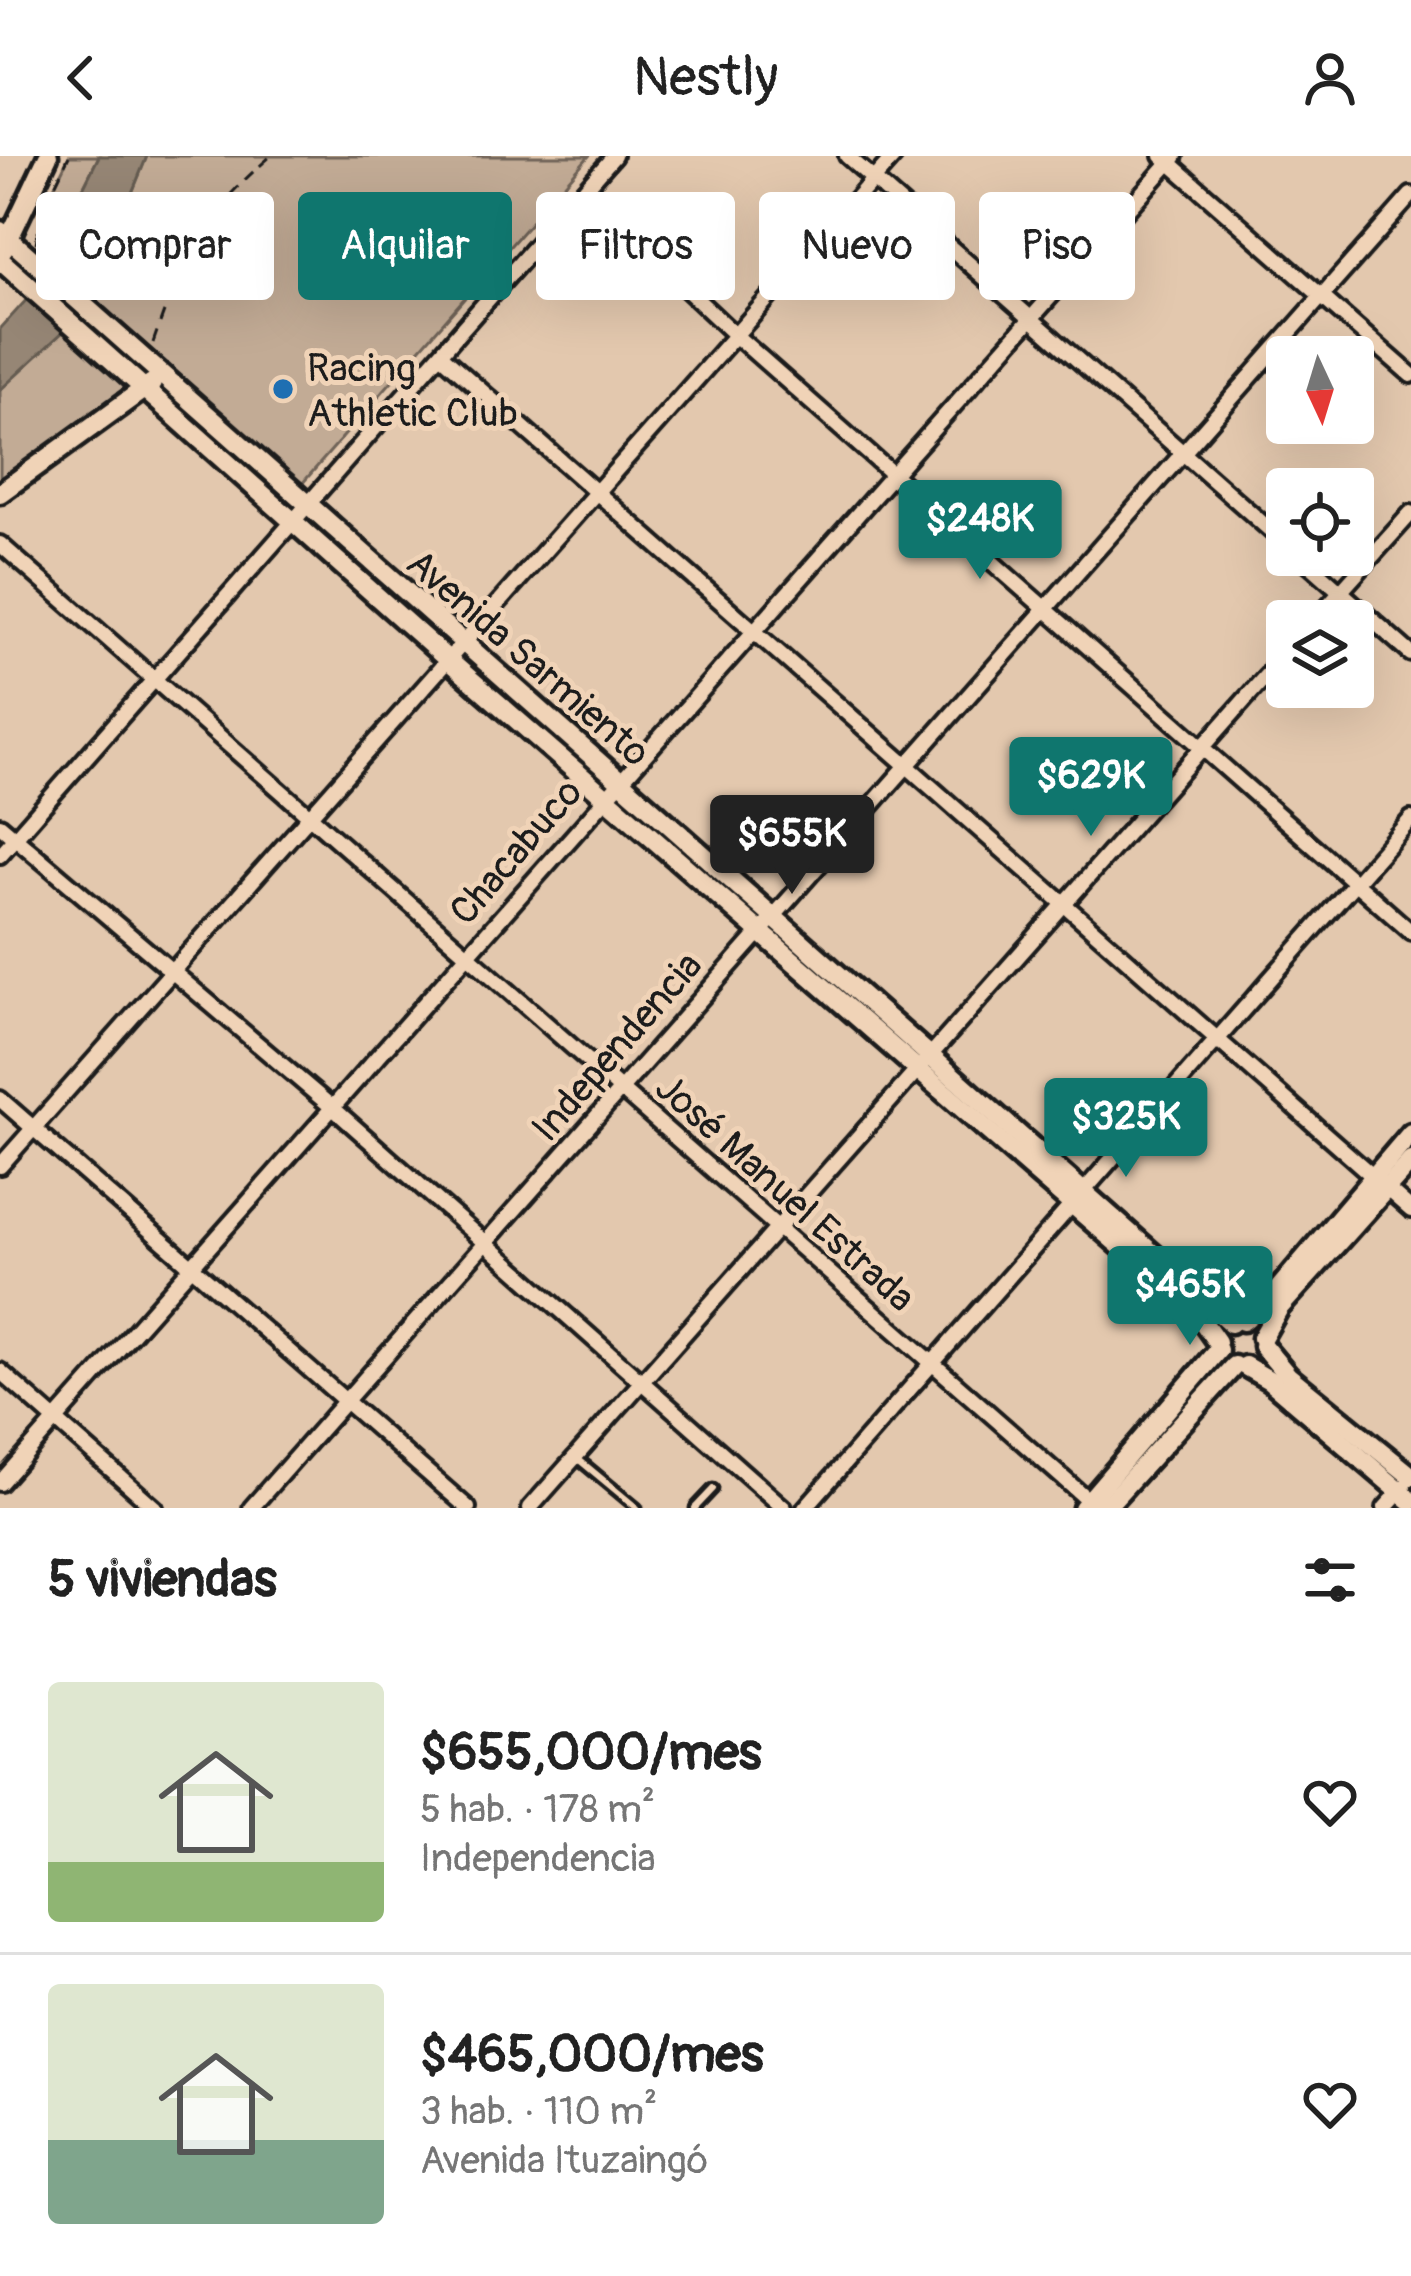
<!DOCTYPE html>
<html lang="es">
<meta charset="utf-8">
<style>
:root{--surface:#fff;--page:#f2f2f2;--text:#222;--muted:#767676;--line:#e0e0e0;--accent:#0f766e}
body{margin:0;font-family:Pangolin,sans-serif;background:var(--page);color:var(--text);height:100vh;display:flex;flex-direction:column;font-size:45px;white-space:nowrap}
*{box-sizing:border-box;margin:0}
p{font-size:39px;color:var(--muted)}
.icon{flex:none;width:66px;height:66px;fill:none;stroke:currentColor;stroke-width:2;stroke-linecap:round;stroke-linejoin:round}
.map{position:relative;height:1352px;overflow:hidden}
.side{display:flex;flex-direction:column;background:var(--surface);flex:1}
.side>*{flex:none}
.guide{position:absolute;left:36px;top:36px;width:1341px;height:108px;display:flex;gap:24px}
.needle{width:78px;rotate:176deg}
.tools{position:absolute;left:1266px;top:180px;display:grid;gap:24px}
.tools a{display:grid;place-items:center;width:108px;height:108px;border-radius:12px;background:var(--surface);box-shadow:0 12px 48px #0002;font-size:60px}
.price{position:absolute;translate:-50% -102px;padding:0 27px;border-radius:12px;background:var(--accent);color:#fff;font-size:39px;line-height:78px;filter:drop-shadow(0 3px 6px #0008)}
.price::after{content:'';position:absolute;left:50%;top:72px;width:36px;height:27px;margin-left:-18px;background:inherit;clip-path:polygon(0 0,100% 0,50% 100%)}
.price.current{background:#222;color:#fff}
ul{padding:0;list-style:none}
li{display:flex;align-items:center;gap:36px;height:300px;padding:0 48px}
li+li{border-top:3px solid var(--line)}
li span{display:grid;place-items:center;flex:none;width:336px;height:240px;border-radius:12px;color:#555}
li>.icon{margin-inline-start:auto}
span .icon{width:144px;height:144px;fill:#fffc;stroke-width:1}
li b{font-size:51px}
h2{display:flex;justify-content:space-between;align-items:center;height:144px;padding:0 48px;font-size:51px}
.pill{padding:0 42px;border-radius:12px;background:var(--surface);box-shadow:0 12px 48px #0002;font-size:42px;line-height:108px}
.pill.current{background:var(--accent);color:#fff}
header{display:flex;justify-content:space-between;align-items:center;height:156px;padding:0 48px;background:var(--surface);font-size:54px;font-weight:600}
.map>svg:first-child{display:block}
.green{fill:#c2ab95;stroke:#6f6458;stroke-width:3}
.water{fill:#968675;stroke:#655c51;stroke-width:3}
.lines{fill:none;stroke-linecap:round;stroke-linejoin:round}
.lane-casing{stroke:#1c1c1c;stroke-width:15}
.street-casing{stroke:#1c1c1c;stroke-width:22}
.secondary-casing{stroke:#1c1c1c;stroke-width:27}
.path{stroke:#1c1c1c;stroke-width:3;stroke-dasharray:12 9;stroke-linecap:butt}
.lane{stroke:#f0d3b7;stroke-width:6}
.street{stroke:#f0d3b7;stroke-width:14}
.secondary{stroke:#f0d3b7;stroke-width:18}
.poi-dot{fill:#1f6fb2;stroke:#f0d3b7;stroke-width:4.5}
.labels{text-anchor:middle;stroke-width:10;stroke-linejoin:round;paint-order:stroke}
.poi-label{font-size:39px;fill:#1c1c1c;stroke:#f0d3b7;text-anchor:start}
.street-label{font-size:39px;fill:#1c1c1c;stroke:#f0d3b7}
</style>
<header><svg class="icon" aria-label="back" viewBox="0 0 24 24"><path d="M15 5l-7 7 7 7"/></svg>Nestly<svg class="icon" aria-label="person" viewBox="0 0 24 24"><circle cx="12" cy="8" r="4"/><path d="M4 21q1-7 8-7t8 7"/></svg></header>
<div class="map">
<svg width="1411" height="1352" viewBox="0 0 1411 1352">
<rect width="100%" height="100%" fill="#e3c8ae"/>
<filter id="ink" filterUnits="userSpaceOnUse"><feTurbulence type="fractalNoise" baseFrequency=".00833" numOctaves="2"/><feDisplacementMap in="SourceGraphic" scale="24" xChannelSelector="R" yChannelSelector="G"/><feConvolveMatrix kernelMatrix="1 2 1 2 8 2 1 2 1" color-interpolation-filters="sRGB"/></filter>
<g filter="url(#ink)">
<g class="green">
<path d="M69 0H99L46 106 36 97 42 56Z"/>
<path d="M147 0H589L293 338 71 129 125 54Z"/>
<path d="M66 173 126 225 125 239 0 323V234Z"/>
</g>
<path class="water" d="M99 0H147L125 54 71 129 66 173 0 234V173L29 141Z"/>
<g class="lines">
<defs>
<g id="lane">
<path d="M578 1303 637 1352"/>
<path d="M695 1352 713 1333"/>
</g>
<g id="street">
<path d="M847 0 1287 389"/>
<path d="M1162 0 1411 219"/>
<path d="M583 36 735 179 1411 776"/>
<path d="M442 200 1411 1054"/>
<path d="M0 388 1096 1351"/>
<path d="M1299 399 1411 498"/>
<path d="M1314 465 1411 357"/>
<path d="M0 669 334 953 784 1352"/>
<path d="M0 699 614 0"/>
<path d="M0 943 468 1352"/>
<path d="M0 1010 894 0"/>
<path d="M0 1215 155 1352"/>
<path d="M0 1327 1175 0"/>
<path d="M251 1352 1411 39"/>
<path d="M530 1352 1287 496"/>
<path d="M805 1352 1411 663"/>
<path d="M1385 1352 1404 1331"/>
</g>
<g id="secondary">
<path d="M0 75 1231 1167"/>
<path d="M4 93 48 0"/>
<path d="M0 104 447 503 1196 1156 1217 1186"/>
<path d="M0 337 152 227"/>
<path d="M1243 1165 1270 1143 1411 977"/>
<path d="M1262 1182 1279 1152 1411 1005"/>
<path d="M1263 1190 1288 1220 1411 1320"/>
<path d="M1245 1210 1269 1224 1411 1345"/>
<path d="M1083 1352 1218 1194"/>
<path d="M1105 1352 1234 1210"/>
</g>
</defs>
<use href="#lane" class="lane-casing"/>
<use href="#street" class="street-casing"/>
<use href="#secondary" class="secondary-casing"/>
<g class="path">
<path d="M36 87 42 56 69 0"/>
<path d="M153 187C183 100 200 61 271 0"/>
</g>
<use href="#lane" class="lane"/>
<use href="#street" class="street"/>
<use href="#secondary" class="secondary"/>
</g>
</g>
<circle class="poi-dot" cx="283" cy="233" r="12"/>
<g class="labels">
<g class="poi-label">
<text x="307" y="225">Racing<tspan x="307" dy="45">Athletic Club</tspan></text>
</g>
<g class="street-label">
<text transform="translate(529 501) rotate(41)" y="14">Avenida Sarmiento</text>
<text transform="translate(515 695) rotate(-49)" y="14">Chacabuco</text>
<text transform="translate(616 890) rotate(-49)" y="14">Independencia</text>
<text transform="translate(786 1036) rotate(42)" y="14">José Manuel Estrada</text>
</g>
</g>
</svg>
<div class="tools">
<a><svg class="needle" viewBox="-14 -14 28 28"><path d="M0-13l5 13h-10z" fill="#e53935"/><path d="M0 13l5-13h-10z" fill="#767676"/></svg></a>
<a><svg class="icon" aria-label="locate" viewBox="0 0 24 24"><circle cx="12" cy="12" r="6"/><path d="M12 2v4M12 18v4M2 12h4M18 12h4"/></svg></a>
<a><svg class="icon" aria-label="layers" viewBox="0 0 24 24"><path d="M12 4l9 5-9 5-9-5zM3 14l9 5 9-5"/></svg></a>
</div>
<b class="price" style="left:980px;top:426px">$248K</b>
<b class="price" style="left:1091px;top:683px">$629K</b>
<b class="price current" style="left:792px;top:741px">$655K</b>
<b class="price" style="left:1126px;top:1024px">$325K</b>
<b class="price" style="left:1190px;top:1192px">$465K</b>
<div class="guide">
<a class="pill">Comprar</a>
<a class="pill current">Alquilar</a>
<a class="pill">Filtros</a>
<a class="pill">Nuevo</a>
<a class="pill">Piso</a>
</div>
</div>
<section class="side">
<h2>5 viviendas<svg class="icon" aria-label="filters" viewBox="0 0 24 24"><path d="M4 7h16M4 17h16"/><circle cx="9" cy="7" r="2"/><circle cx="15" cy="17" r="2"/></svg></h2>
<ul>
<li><span style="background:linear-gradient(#dfe7d0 75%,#8fb573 0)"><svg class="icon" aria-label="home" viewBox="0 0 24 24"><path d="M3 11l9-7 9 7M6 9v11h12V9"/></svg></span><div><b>$655,000/mes</b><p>5 hab. · 178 m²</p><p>Independencia</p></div><svg class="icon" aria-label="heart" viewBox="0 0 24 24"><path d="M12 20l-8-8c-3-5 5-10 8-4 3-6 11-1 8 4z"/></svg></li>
<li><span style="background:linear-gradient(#dfe7d0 65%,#7fa58c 0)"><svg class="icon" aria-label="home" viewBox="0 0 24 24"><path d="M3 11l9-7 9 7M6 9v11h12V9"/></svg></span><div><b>$465,000/mes</b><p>3 hab. · 110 m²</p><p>Avenida Ituzaingó</p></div><svg class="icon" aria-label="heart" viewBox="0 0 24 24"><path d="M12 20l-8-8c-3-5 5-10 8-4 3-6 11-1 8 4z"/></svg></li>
</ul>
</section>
